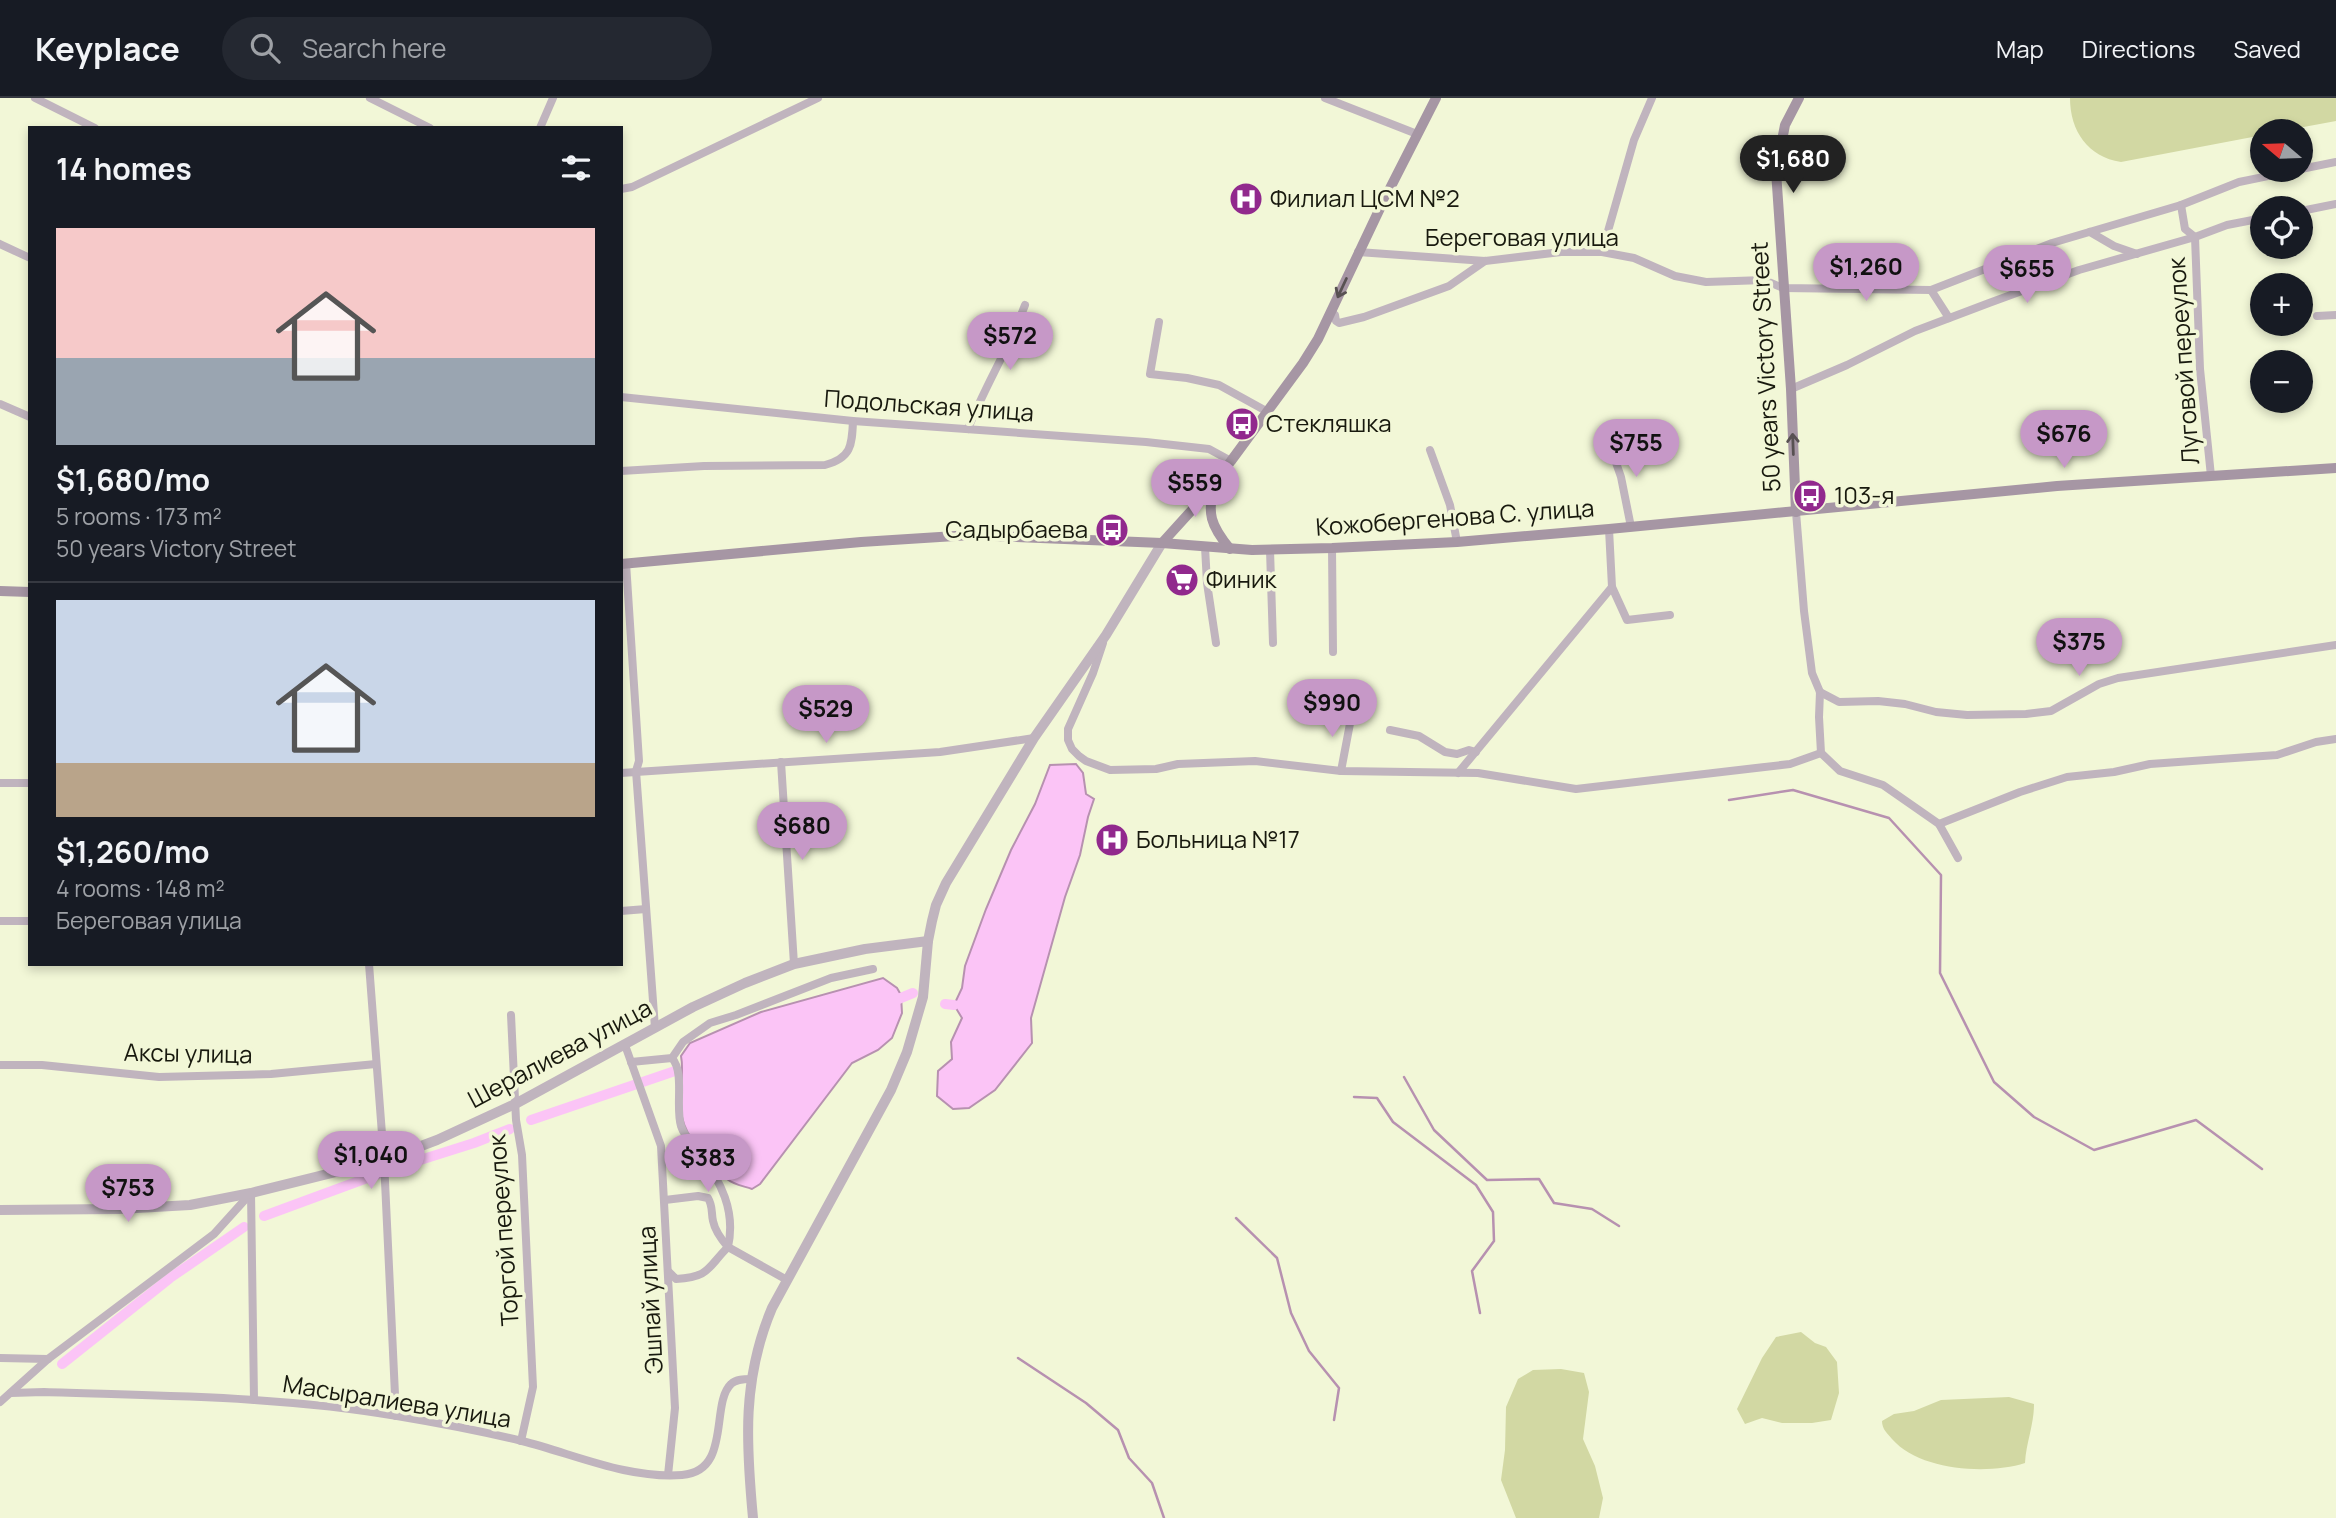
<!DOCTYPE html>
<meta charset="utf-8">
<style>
:root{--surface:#171b24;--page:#242831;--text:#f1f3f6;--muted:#9ea1a6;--line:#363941;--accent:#c698c7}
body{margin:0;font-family:Manrope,sans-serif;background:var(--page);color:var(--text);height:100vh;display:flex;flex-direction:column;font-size:26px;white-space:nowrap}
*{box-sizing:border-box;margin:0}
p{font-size:23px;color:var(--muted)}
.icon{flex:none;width:38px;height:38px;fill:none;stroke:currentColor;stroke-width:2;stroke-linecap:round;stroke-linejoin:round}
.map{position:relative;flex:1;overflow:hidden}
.panel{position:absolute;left:28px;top:28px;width:595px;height:840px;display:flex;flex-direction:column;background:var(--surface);border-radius:0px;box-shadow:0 4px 10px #0003}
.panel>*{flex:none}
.needle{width:46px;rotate:289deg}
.controls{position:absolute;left:2250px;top:21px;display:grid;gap:14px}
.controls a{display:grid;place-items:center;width:63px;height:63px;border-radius:50%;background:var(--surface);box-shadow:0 4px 10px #0003;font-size:35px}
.price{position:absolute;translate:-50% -60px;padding:0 16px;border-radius:24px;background:var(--accent);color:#111;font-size:23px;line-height:46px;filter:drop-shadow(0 2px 4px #0008)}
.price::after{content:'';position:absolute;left:50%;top:42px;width:21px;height:16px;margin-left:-10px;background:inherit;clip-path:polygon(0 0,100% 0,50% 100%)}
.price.active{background:#222;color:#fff}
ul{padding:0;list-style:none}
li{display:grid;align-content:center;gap:14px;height:371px;padding:0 28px}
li+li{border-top:2px solid var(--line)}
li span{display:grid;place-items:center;height:217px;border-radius:0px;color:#555}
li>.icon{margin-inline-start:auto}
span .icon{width:126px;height:126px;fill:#fffc;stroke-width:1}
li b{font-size:30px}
h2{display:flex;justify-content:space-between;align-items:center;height:84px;padding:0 28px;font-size:30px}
header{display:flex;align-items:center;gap:42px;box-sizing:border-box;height:98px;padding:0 35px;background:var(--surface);border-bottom:2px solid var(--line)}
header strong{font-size:33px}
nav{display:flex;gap:38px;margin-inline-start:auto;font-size:24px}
.search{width:490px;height:63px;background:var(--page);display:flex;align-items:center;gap:18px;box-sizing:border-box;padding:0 24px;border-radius:38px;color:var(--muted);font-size:26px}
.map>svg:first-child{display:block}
.green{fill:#d2d8a3}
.water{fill:#fbc4f6;stroke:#b791b0;stroke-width:2}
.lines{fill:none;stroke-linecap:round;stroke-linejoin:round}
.stream{stroke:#b791b0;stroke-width:2.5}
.canal{stroke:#fbc4f6;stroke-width:10}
.minor{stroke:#c0b4be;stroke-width:8}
.tertiary{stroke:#c0b4be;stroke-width:10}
.secondary{stroke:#a696a4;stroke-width:10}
.oneway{stroke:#585152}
.labels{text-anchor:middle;stroke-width:7;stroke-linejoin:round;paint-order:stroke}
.poi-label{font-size:24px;fill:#18190e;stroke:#f2f7d7;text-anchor:start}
.street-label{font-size:24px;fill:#18190e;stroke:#f2f7d7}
</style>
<header>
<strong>Keyplace</strong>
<div class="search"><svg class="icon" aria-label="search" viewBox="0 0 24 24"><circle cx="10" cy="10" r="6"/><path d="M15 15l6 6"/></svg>Search here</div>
<nav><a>Map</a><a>Directions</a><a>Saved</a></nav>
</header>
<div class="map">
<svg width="2336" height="1420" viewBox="0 0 2336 1420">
<rect width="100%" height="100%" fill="#f2f7d7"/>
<g class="green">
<path d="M2070 0H2336V23L2282 33H2263V37L2121 64C2088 59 2070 33 2070 0Z"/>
<path d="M1801 1234 1815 1245 1826 1249 1837 1264 1839 1295 1831 1322 1812 1325H1782L1762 1320 1745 1326 1737 1311 1762 1260 1776 1239Z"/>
<path d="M1561 1271 1584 1275 1589 1294 1583 1341 1595 1368 1603 1400 1599 1420H1516L1501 1382 1505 1352 1506 1309 1518 1281 1533 1272Z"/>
<path d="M2009 1299 2034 1306C2034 1327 2026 1345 2025 1365 1988 1377 1920 1373 1892 1341 1887 1335 1882 1331 1882 1323L1894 1316 1914 1313 1941 1302Z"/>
</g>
<g class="water">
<path d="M1076 666 1083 675 1086 696 1094 701 1088 719 1080 757 1065 799 1031 920 1032 945 995 992 969 1010 953 1011 937 998 938 973 952 961 951 944 962 920 954 907 962 890 965 868 986 811 1011 752 1035 706 1050 667Z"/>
<path d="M883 880 897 890 901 897 902 915 892 940 878 952 852 965 760 1086 752 1091C744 1088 734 1087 727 1081 710 1068 686 1040 682 1019 677 999 685 978 681 958L690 945 761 914Z"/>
</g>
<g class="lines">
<g class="stream">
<path d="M1729 702 1793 692 1889 720 1941 777 1940 875 1994 984 2034 1019 2094 1052 2196 1022 2262 1071"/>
<path d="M1404 979 1434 1032 1487 1082 1539 1081 1554 1105 1592 1111 1619 1128"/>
<path d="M1354 999 1377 1000 1393 1024 1476 1087 1493 1114 1494 1143 1472 1173 1480 1215"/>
<path d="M1236 1120 1277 1160 1291 1215 1309 1253 1339 1290 1334 1322"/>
<path d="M1018 1260 1086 1305 1118 1332 1129 1360 1152 1385 1164 1420"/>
</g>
<g class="canal">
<path d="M891 904 913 895"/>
<path d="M945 906 954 907"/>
<path d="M531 1022 675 973"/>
<path d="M395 1070 474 1045 510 1031"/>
<path d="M264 1118 378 1076"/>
<path d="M62 1266 170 1180 244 1129"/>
</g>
<g class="minor">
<path d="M35 0 95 30"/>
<path d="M370 0 430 30"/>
<path d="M1325 0 1417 36"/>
<path d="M540 30 553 0"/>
<path d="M2301 71 2336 64"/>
<path d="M621 91 632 89 818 0"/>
<path d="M2181 107 2185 131 2195 139 2200 271 2211 378"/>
<path d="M2301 113 2336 106"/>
<path d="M2090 134 2114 148 2137 156"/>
<path d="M0 146 30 160"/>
<path d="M1358 154 1485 163 1561 154H1602L1634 160 1675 178 1706 184 1764 182 1783 190 1931 192 1949 220"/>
<path d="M1602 154 1634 42 1652 0"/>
<path d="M1931 192 2052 145 2181 107 2239 84 2298 72"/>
<path d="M1331 214 1335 217 1336 223 1339 225 1364 219 1449 188 1485 163"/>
<path d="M2317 218 2336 217"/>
<path d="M1159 224 1150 276 1187 280 1219 287 1268 314"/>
<path d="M1791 291 1847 267 1915 233 1989 205 2079 172 2195 139 2227 127 2263 120"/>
<path d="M621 299 853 323 1146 344 1209 351 1231 363"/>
<path d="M0 306 30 319"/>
<path d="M968 331C985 288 1009 250 1025 207"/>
<path d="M1607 339 1621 379 1631 429"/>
<path d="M1430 352 1450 407 1457 444"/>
<path d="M621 373 704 368 825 367C851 360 852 348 853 323"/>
<path d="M1796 414 1804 513 1812 575 1820 594 1819 619 1821 655 1840 673 1883 687 1939 726 1958 760"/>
<path d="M1205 449 1207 485 1216 545"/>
<path d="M1332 450 1333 554"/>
<path d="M1270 452 1273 545"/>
<path d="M626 465 639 663 636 673 655 930"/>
<path d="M1612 489 1627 522 1670 517"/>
<path d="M1103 545 1093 575 1068 631V642L1072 651 1079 658 1086 663 1110 672 1156 671 1178 666 1255 663 1341 673 1478 675 1576 691 1790 666 1821 655"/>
<path d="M1820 594 1839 604 1878 603 1905 606 1936 614 1967 617 2026 616 2051 613 2099 586 2118 580 2336 547"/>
<path d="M1390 632 1419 638 1445 654 1457 656 1469 652 1476 654"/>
<path d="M781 664 794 866"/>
<path d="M1341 673 1352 615"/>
<path d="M621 675 940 654 1034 640"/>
<path d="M1458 675 1612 489 1609 431"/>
<path d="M0 685H30"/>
<path d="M1939 726 2020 694 2067 679 2114 674 2150 666 2277 657 2316 644 2336 641"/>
<path d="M621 813 646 811"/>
<path d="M0 823H30"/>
<path d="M369 866 384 1062 396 1318"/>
<path d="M511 917 516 1022 522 1057 533 1289 521 1343"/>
<path d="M625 947 661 1048 675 1310 668 1377"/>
<path d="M672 960C685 975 675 1008 681 1028 684 1038 693 1047 699 1055 721 1083 736 1113 728 1149L787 1182"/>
<path d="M631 964 672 960 683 944 710 925 736 917 831 880 873 871"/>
<path d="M0 967H42L159 979 271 976 376 966"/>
<path d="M251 1095 254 1301"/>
<path d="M665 1102 698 1098 708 1100C713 1108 711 1114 713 1123 715 1133 721 1141 728 1149 707 1170 710 1179 676 1181L669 1174"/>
<path d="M0 1260 48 1261"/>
<path d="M11 1295 44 1294C162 1298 281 1298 397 1318 439 1325 481 1333 522 1343 574 1356 627 1381 682 1377 732 1373 710 1306 731 1286 736 1281 744 1281 751 1281"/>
<path d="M0 1304 48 1261 214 1136 251 1095"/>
</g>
<g class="tertiary">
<path d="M0 1112 119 1111 190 1107 251 1095 384 1062 437 1042 517 1005 693 909 745 885 794 866 865 851 928 843"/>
<path d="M753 1420C746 1345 742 1281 772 1210L891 992 907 954 923 899 928 843 932 823 936 807 946 785 1034 640 1106 537 1162 445"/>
</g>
<g class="secondary">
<path d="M1215 386C1206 415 1211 428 1230 451"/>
<path d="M1796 414 1791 291 1776 73 1785 27 1799 0"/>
<path d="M1162 445 1192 412 1231 363 1303 265 1318 241 1382 106 1436 0"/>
<path d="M621 466 861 444 971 437 1162 445 1252 452 1332 450 1457 444 1609 431 2057 388 2336 370"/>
<path d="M0 493 30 494"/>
</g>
</g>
<defs><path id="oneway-shaft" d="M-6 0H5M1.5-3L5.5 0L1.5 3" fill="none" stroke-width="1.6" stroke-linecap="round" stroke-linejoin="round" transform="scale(1.75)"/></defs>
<g class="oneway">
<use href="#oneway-shaft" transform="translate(1342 190) rotate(115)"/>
<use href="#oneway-shaft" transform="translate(1793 346) rotate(-92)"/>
</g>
<defs>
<symbol id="hospital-disc" viewBox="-11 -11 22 22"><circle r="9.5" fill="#91298d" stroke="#f2f7d7"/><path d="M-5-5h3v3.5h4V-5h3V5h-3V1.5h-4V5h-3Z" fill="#fff"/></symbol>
<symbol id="bus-disc" viewBox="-11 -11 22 22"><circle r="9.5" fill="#91298d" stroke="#f2f7d7"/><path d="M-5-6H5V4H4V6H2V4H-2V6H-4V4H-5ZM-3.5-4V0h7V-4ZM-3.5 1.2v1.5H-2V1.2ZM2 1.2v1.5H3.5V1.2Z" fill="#fff"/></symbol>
<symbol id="supermarket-disc" viewBox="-11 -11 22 22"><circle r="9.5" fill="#91298d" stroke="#f2f7d7"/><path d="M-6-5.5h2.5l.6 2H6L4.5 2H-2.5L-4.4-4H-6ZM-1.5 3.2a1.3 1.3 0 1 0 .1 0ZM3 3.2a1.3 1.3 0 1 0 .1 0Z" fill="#fff"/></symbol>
</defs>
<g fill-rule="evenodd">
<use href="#hospital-disc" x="1227" y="82" width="38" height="38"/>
<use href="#bus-disc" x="1223" y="307" width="38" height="38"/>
<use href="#bus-disc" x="1791" y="379" width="38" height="38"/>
<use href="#bus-disc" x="1093" y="413" width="38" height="38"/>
<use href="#supermarket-disc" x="1163" y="463" width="38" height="38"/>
<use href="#hospital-disc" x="1093" y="723" width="38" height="38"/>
</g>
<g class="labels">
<g class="poi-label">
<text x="1270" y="109">Филиал ЦСМ №2</text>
<text x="1266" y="334">Стекляшка</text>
<text x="1834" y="406">103-я</text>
<text x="1088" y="440" text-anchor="end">Садырбаева</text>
<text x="1206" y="490">Финик</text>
<text x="1136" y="750">Больница №17</text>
</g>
<g class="street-label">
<text x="1522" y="148">Береговая улица</text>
<text transform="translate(2184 263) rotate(-94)" y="8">Луговой переулок</text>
<text transform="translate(1766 269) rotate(-93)" y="8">50 years Victory Street</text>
<text transform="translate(929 308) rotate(4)" y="8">Подольская улица</text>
<text transform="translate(1455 420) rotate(-4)" y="8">Кожобергенова С. улица</text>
<text transform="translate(188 956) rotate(1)" y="8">Аксы улица</text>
<text transform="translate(560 956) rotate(-28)" y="8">Шералиева улица</text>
<text transform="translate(504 1132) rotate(-94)" y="8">Торгой переулок</text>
<text transform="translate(651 1202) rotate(-93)" y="8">Эшпай улица</text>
<text transform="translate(397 1304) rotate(9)" y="8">Масыралиева улица</text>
</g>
</g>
</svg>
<div class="controls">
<a><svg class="needle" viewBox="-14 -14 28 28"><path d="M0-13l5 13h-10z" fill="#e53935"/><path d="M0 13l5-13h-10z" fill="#9ea1a6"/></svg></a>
<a><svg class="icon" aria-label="locate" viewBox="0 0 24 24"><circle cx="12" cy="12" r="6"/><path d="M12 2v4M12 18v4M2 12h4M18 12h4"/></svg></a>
<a>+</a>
<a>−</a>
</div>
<b class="price active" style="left:1793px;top:97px">$1,680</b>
<b class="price" style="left:1866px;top:205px">$1,260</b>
<b class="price" style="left:2027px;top:207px">$655</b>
<b class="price" style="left:1010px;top:274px">$572</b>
<b class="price" style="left:2064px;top:372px">$676</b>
<b class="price" style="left:1636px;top:381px">$755</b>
<b class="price" style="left:1195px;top:421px">$559</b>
<b class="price" style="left:2079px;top:580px">$375</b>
<b class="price" style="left:1332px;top:641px">$990</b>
<b class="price" style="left:826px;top:647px">$529</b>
<b class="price" style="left:802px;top:764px">$680</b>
<b class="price" style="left:371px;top:1093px">$1,040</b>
<b class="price" style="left:708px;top:1096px">$383</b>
<b class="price" style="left:128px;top:1126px">$753</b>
<section class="panel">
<h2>14 homes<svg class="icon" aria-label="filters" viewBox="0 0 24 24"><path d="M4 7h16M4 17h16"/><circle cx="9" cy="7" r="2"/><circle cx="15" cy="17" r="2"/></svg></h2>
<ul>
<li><span style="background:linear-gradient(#f6c9c9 60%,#9aa5b1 0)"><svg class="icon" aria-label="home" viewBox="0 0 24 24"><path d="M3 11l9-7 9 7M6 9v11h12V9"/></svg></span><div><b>$1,680/mo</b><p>5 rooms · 173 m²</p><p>50 years Victory Street</p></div></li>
<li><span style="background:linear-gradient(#c9d6e8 75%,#b9a48a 0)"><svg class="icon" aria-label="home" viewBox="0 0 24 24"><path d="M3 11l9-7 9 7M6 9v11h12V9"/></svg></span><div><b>$1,260/mo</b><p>4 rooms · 148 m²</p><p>Береговая улица</p></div></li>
</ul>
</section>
</div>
